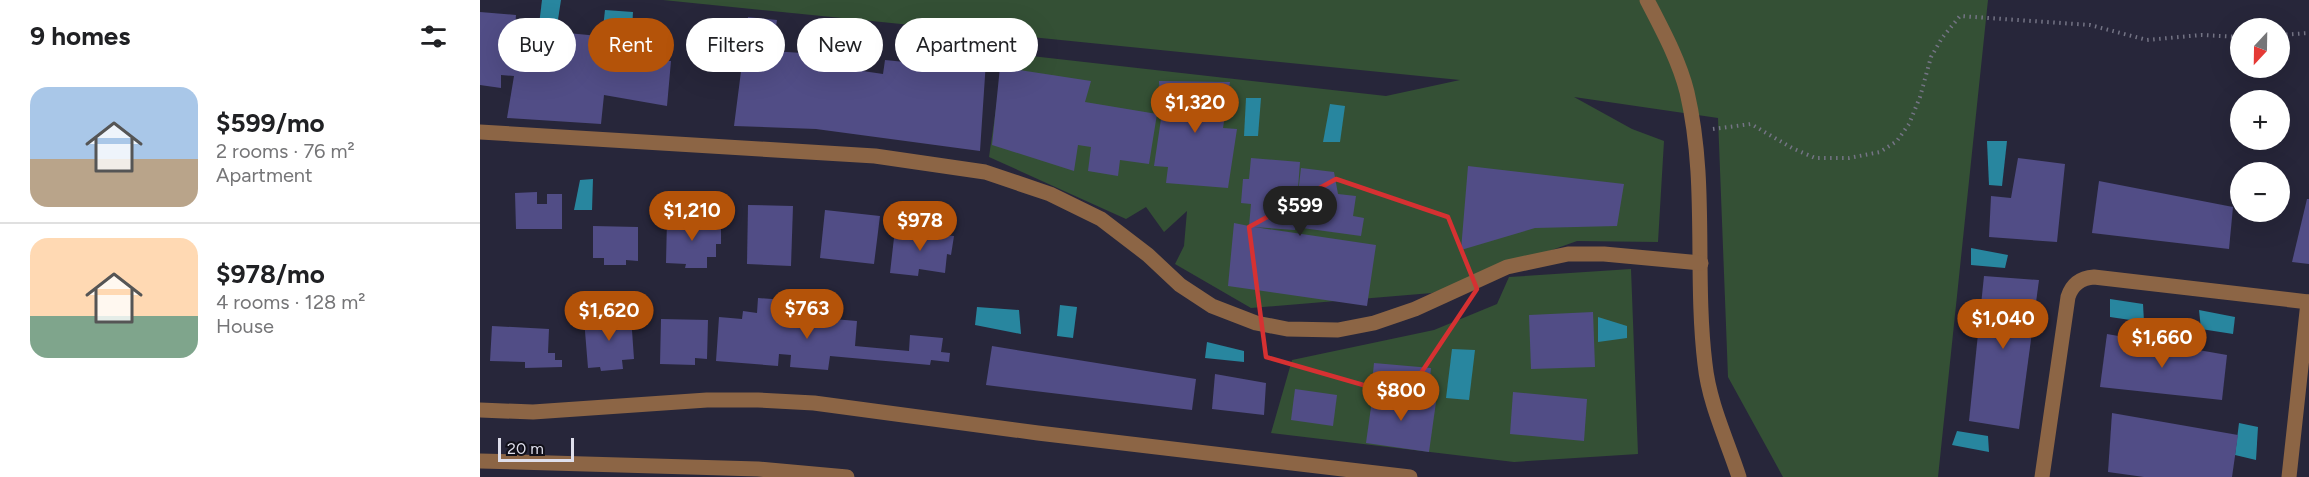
<!DOCTYPE html>
<meta charset="utf-8">
<style>
:root{--surface:#fff;--page:#f6f6f6;--text:#202124;--muted:#757577;--line:#e0e0e0;--accent:#b45309}
body{margin:0;font-family:Figtree,sans-serif;background:var(--page);color:var(--text);height:100vh;display:flex;flex-direction:column;font-size:22px;white-space:nowrap}
*{box-sizing:border-box;margin:0}
p{font-size:20px;color:var(--muted)}
.icon{flex:none;width:33px;height:33px;fill:none;stroke:currentColor;stroke-width:2;stroke-linecap:round;stroke-linejoin:round}
.map{position:relative;flex:1;overflow:hidden}
.panel{display:flex;flex-direction:column;background:var(--surface);width:480px}
.panel>*{flex:none}
.banner{position:absolute;left:18px;top:18px;width:570px;height:54px;display:flex;gap:12px}
.needle{width:39px;rotate:202deg}
.buttons{position:absolute;left:1750px;top:18px;display:grid;gap:12px}
.buttons a{display:grid;place-items:center;width:60px;height:60px;border-radius:50%;background:var(--surface);box-shadow:0 6px 24px #0002;font-size:30px}
.scale{position:absolute;left:18px;bottom:15px;width:76px;box-sizing:border-box;padding-left:6px;border:3px solid #dfdfec;border-top:0;font-size:16px;line-height:21px;white-space:nowrap;color:#dfdfec;-webkit-text-stroke:4px #111019;paint-order:stroke}
.price{position:absolute;translate:-50% -51px;padding:0 14px;border-radius:21px;background:var(--accent);color:#fff;font-size:20px;line-height:39px;filter:drop-shadow(0 2px 3px #0008)}
.price::after{content:'';position:absolute;left:50%;top:36px;width:18px;height:14px;margin-left:-9px;background:inherit;clip-path:polygon(0 0,100% 0,50% 100%)}
.price.on{background:#222;color:#fff}
ul{padding:0;list-style:none}
li{display:flex;align-items:center;gap:18px;height:150px;padding:0 30px}
li+li{border-top:2px solid var(--line)}
li span{display:grid;place-items:center;flex:none;width:168px;height:120px;border-radius:18px;color:#555}
li>.icon{margin-inline-start:auto}
span .icon{width:72px;height:72px;fill:#fffc;stroke-width:1}
li b{font-size:26px}
h2{display:flex;justify-content:space-between;align-items:center;height:72px;padding:0 30px;font-size:26px}
.tag{padding:0 21px;border-radius:27px;background:var(--surface);box-shadow:0 6px 24px #0002;font-size:21px;line-height:54px}
.tag.on{background:var(--accent);color:#fff}
main{display:flex;flex:1;min-height:0}
.map>svg:first-child{display:block}
.green{fill:#345035}
.water{fill:#28869f}
.building{fill:#514d86}
.lines{fill:none;stroke-linecap:round;stroke-linejoin:round}
.path{stroke:#747485;stroke-width:4;stroke-dasharray:1.5 4.5;stroke-linecap:butt}
.minor{stroke:#8c6545;stroke-width:15}
.marked{fill:none;stroke:#d63132;stroke-width:4.5;stroke-linejoin:round}
</style>
<main>
<section class="panel">
<h2>9 homes<svg class="icon" aria-label="filters" viewBox="0 0 24 24"><path d="M4 7h16M4 17h16"/><circle cx="9" cy="7" r="2"/><circle cx="15" cy="17" r="2"/></svg></h2>
<ul>
<li><span style="background:linear-gradient(#a9c7e8 60%,#b9a48a 0)"><svg class="icon" aria-label="home" viewBox="0 0 24 24"><path d="M3 11l9-7 9 7M6 9v11h12V9"/></svg></span><div><b>$599/mo</b><p>2 rooms · 76 m²</p><p>Apartment</p></div></li>
<li><span style="background:linear-gradient(#ffd9b3 65%,#7fa58c 0)"><svg class="icon" aria-label="home" viewBox="0 0 24 24"><path d="M3 11l9-7 9 7M6 9v11h12V9"/></svg></span><div><b>$978/mo</b><p>4 rooms · 128 m²</p><p>House</p></div></li>
</ul>
</section>
<div class="map">
<svg width="1829" height="477" viewBox="0 0 1829 477">
<rect width="100%" height="100%" fill="#27263a"/>
<g class="green">
<path d="M183 0H1508L1458 477H1303L1248 377 1238 118 1094 97 1152 129 1184 141 1178 242 1097 241 952 293 771 308 695 264 704 246 707 211 684 232 666 207 646 219 509 157 524 53 906 96 980 80Z"/>
<path d="M1151 269 1158 454 1034 462 791 433 812 360 954 330 1017 304 1029 277Z"/>
</g>
<g class="water">
<path d="M62 0H81L77 26 59 25Z"/>
<path d="M125 10 153 12 152 30 123 28Z"/>
<path d="M766 98H781L778 136H764Z"/>
<path d="M850 104 865 106 860 142H843Z"/>
<path d="M1507 141H1527L1522 186 1509 185Z"/>
<path d="M113 179 112 210H94L100 180Z"/>
<path d="M1491 248 1528 255 1525 268 1491 265Z"/>
<path d="M1630 299 1663 304 1664 322 1630 317Z"/>
<path d="M580 305 597 307 593 338 577 336Z"/>
<path d="M497 307 539 310 541 334 495 325Z"/>
<path d="M1719 310 1755 317 1753 334 1721 329Z"/>
<path d="M1118 317 1147 326V338L1118 342Z"/>
<path d="M727 342 764 351V362L725 358Z"/>
<path d="M972 349 995 350 989 400 966 398Z"/>
<path d="M1759 423 1778 427 1776 460 1755 455Z"/>
<path d="M1477 431 1508 436 1509 452 1472 445Z"/>
</g>
<g class="building">
<path d="M0 12 36 15 35 28 161 40 160 60 191 61 187 106 124 95 121 124 27 118 34 76 21 75V88L0 85Z"/>
<path d="M268 17 297 20 292 51 322 53 327 64 338 58 351 61 363 52 381 57 376 70 403 74 405 60 445 64 447 52 506 61 500 151 336 129 254 126Z"/>
<path d="M520 67 611 81 605 102 677 114 669 164 640 160 638 176 608 171 611 147 598 145 594 171 512 145Z"/>
<path d="M679 81 750 82 743 128 757 129 748 188 686 183 688 167 674 166 681 119Z"/>
<path d="M771 158 820 162 817 202 821 168 854 172 858 194 876 196 873 216 884 218 881 236 815 227V230L774 227 896 245 887 306 748 286 754 223 769 226 771 204 761 203 763 179H769Z"/>
<path d="M1538 158 1585 164 1577 242 1509 237 1511 196 1531 198Z"/>
<path d="M988 166 1144 184 1137 226 1055 228 981 250Z"/>
<path d="M1619 181 1753 207 1749 249 1612 233Z"/>
<path d="M57 192V204H67V194H82V229H36L35 193Z"/>
<path d="M1827 199H1829V264L1812 262Z"/>
<path d="M268 205 313 206 311 266 267 264Z"/>
<path d="M345 210 400 216 394 264 340 258Z"/>
<path d="M187 220H241V244H236V257H227V268H205L206 264 186 263Z"/>
<path d="M113 226 158 227V261L146 260V265H124V258H113Z"/>
<path d="M415 229 474 236 471 255 467 254 465 273 439 269 438 276 410 273Z"/>
<path d="M1504 276 1559 280 1539 429 1489 421Z"/>
<path d="M278 298 318 301 317 316 377 321 375 346 429 351 430 335 463 338 461 352 470 353 469 362 451 360 450 365 350 356 348 370 310 367 311 355 299 354 298 366 236 361 239 317 262 319 263 311 277 313Z"/>
<path d="M1113 312 1115 367 1051 369 1049 315Z"/>
<path d="M151 316 154 359 142 360 143 369 121 371 120 367 108 368 104 319Z"/>
<path d="M181 319 228 320 227 359 215 358V365L180 364Z"/>
<path d="M12 326 69 329 68 353H75V360H82V367L45 368V362L10 361Z"/>
<path d="M1627 334 1747 355 1742 400 1620 387Z"/>
<path d="M512 346 716 379 712 410 506 385Z"/>
<path d="M894 363 951 368 949 389 892 383Z"/>
<path d="M735 374 786 383 784 415 732 409Z"/>
<path d="M815 389 857 395 853 426 811 420Z"/>
<path d="M1033 392 1107 399 1104 441 1030 434Z"/>
<path d="M893 393 956 402 949 452 886 443Z"/>
<path d="M1632 413 1758 435 1752 477H1664L1628 472Z"/>
</g>
<g class="lines">
<g class="path">
<path d="M1800 35 1829 33"/>
<path d="M1233 129 1271 124 1312 148 1335 158H1369L1400 152 1417 141 1429 124 1440 97 1451 57 1462 38 1480 16 1610 25 1667 40 1721 35 1761 37"/>
</g>
<g class="minor">
<path d="M1167 0C1182 29 1199 60 1207 92 1228 182 1214 273 1225 364 1229 403 1247 440 1259 477"/>
<path d="M0 132 395 156 505 172 570 194 621 219 668 255 700 285 732 306 776 323 807 329 858 330 894 323 935 309 1027 267 1088 254H1124L1221 263"/>
<path d="M0 410 53 412 227 400H278L334 403 558 433 930 477"/>
<path d="M0 461 278 469 367 477"/>
<path d="M1562 477 1588 297C1592 284 1601 278 1614 277L1829 302"/>
<path d="M1809 477 1828 302"/>
</g>
</g>
<path class="marked" d="M856 179 968 217 997 289 925 397 786 357 769 227Z"/>
</svg>
<div class="buttons">
<a><svg class="needle" viewBox="-14 -14 28 28"><path d="M0-13l5 13h-10z" fill="#e53935"/><path d="M0 13l5-13h-10z" fill="#757577"/></svg></a>
<a>+</a>
<a>−</a>
</div>
<div class="scale">20 m</div>
<b class="price" style="left:715px;top:134px">$1,320</b>
<b class="price on" style="left:820px;top:237px">$599</b>
<b class="price" style="left:212px;top:242px">$1,210</b>
<b class="price" style="left:440px;top:252px">$978</b>
<b class="price" style="left:327px;top:340px">$763</b>
<b class="price" style="left:129px;top:342px">$1,620</b>
<b class="price" style="left:1523px;top:350px">$1,040</b>
<b class="price" style="left:1682px;top:369px">$1,660</b>
<b class="price" style="left:921px;top:422px">$800</b>
<div class="banner">
<a class="tag">Buy</a>
<a class="tag on">Rent</a>
<a class="tag">Filters</a>
<a class="tag">New</a>
<a class="tag">Apartment</a>
</div>
</div>
</main>
